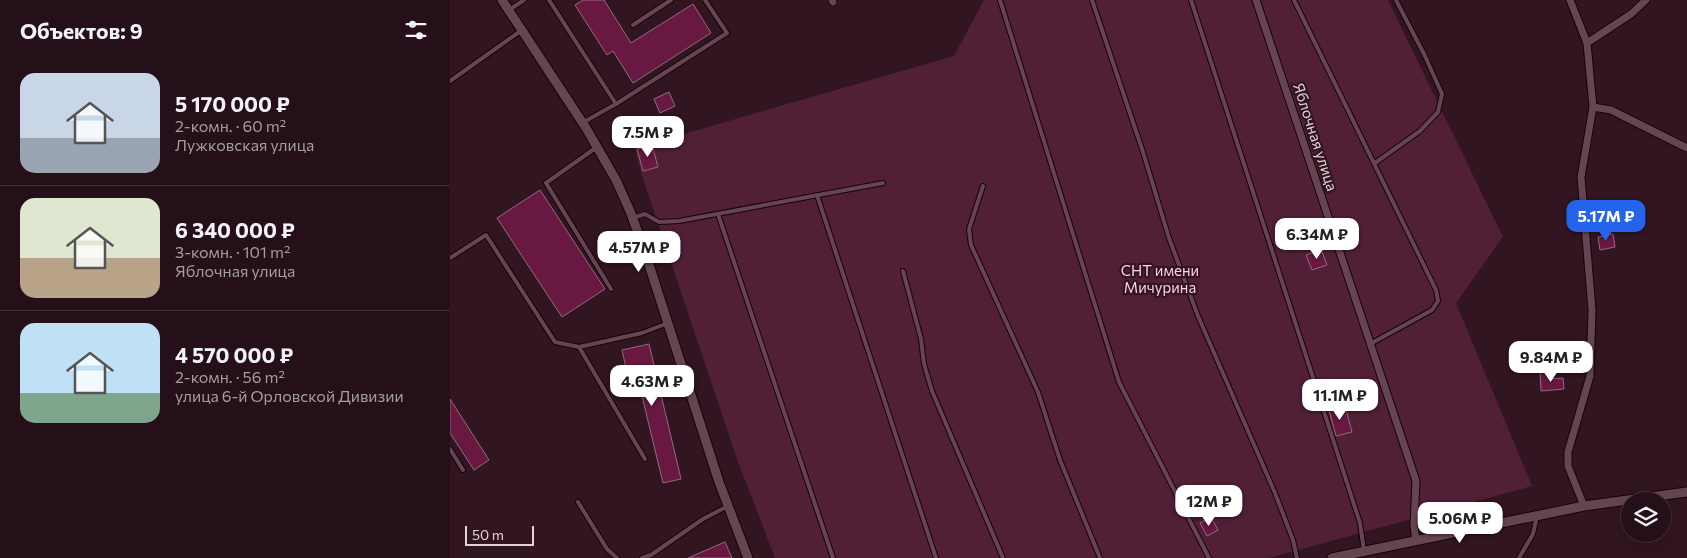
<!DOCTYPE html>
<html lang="ru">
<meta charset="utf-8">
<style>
:root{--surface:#251019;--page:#311e26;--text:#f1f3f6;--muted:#a39da2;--line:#423038;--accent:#2563eb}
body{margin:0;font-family:Commissioner,sans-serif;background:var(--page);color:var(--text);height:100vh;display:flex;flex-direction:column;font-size:19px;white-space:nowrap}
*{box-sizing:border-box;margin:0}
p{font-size:16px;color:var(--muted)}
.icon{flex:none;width:28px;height:28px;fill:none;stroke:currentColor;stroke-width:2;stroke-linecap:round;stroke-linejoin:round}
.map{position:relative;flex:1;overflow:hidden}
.side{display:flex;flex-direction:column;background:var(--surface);width:450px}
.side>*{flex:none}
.controls{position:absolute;left:1171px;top:492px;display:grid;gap:10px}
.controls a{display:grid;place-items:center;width:50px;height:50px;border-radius:50%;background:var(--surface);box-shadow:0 5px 20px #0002,0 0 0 1px var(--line);font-size:25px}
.scale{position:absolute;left:15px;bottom:12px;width:69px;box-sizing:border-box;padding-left:5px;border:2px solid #e4d0d7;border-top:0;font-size:14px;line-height:18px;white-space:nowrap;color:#e4d0d7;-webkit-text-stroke:4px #311521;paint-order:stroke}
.price{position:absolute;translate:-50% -42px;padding:0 11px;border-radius:10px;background:#fff;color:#222;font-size:16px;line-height:32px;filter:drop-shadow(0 1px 2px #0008)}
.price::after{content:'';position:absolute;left:50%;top:30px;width:15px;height:11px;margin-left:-8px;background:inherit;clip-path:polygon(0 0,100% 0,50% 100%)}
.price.on{background:var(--accent);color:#fff}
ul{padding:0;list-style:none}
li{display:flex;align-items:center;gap:15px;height:125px;padding:0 20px}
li+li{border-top:1px solid var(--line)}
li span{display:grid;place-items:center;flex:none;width:140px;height:100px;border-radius:15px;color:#555}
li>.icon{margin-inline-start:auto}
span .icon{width:60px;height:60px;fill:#fffc;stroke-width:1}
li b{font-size:21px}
h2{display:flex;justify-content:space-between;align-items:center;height:60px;padding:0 20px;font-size:21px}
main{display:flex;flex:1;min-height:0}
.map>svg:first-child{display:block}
.green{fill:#511f36}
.building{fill:#691841;stroke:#906d7a}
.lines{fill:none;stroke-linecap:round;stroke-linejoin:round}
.service-casing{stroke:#17020a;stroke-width:6}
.minor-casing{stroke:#17020a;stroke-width:9}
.tertiary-casing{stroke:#17020a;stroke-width:11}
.service{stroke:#664552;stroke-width:4}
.minor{stroke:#664552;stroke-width:7}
.tertiary{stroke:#664552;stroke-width:9}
.labels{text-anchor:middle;stroke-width:4.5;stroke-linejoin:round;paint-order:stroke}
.street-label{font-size:15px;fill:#e4d0d7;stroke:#311521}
.park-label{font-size:15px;fill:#ffcee0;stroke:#311521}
</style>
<main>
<section class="side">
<h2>Объектов: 9<svg class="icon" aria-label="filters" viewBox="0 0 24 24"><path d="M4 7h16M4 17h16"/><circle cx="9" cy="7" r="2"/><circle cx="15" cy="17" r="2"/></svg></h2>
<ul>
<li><span style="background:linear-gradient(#c9d6e8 65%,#9aa5b1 0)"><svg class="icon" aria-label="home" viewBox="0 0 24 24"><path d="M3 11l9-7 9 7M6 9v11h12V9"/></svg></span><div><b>5 170 000 ₽</b><p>2-комн. · 60 m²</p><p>Лужковская улица</p></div></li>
<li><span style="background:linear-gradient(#dfe7d0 60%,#b9a48a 0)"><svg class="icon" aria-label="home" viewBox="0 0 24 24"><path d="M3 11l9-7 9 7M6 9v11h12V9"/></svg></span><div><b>6 340 000 ₽</b><p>3-комн. · 101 m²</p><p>Яблочная улица</p></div></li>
<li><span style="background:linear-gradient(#bfe0f5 70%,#7fa58c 0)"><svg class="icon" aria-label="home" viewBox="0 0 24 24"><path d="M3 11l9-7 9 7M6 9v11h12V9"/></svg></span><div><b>4 570 000 ₽</b><p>2-комн. · 56 m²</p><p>улица 6-й Орловской Дивизии</p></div></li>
</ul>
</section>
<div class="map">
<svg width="1237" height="558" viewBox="0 0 1237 558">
<rect width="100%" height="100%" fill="#311521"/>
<path class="green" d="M534 0H938L1053 237 1006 303 1082 486 819 558H325L288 462 192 176 185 148 504 56Z"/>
<g class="building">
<path d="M133 0H154L181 43 243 4 261 33 183 83 163 51 157 55 125 5Z"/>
<path d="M219 92 225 106 210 113 204 99Z"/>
<path d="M202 145 208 167 193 171 187 149Z"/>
<path d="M90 190 155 289 112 317 47 218Z"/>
<path d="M1163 234 1165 247 1150 250 1148 237Z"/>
<path d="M871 249 877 265 862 270 856 255Z"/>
<path d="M199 344 231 479 213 483 191 392 182 395 172 350Z"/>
<path d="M1090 372H1100V379L1113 378 1114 389 1091 391Z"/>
<path d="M0 399 39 460 24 470 0 433Z"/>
<path d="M895 406 902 432 886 436 879 410Z"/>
<path d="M761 517 768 530 757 536 750 523Z"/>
<path d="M275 542 282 558H238Z"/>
</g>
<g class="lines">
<defs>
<g id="service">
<path d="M99 0 166 104"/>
<path d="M550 0 669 382 759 558"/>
<path d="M642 0 693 152 719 238 748 316 825 493 843 540 847 558"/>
<path d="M741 0 910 523 914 551"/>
<path d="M844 0 986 290 988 301 982 310 920 344"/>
<path d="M59 10 74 0"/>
<path d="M183 25 221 0"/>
<path d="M0 81 72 30"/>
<path d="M132 123 166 104 277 33 255 0"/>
<path d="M147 147 96 183 161 289"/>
<path d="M925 163 970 131 988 112 992 94 975 56 946 0"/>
<path d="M533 186 519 229 521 245 588 392 610 460 650 558"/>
<path d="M367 195 486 558"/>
<path d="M268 214 383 558"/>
<path d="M182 218 195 214 209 222 229 221 433 183"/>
<path d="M0 258 36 235 105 342 129 347"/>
<path d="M453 271 471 339 474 364 482 391 553 558"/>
<path d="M0 449 13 470"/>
<path d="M195 459 129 347 192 333 218 323"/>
<path d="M128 502 157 549 167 558"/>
<path d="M192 558 201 555 253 519 278 506"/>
<path d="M1069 558 1083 534 1087 516"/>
</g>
<g id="minor">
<path d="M382 0 383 2"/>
<path d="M806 0 966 481 964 525 966 541"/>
<path d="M1120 0 1137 43 1143 107 1131 177 1142 310 1140 376 1118 452V466L1134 506"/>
<path d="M1137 43 1181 14 1196 0"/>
<path d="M1143 107 1161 110 1237 148"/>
</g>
<g id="tertiary">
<path d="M52 0 136 128 166 180 180 211 194 249 269 482 298 558"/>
<path d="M882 558 1134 506 1237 492"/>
</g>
</defs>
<use href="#service" class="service-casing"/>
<use href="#minor" class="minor-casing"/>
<use href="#tertiary" class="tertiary-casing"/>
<use href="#service" class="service"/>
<use href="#minor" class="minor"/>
<use href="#tertiary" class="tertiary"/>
</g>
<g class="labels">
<g class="street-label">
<text transform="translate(865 137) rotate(72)" y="5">Яблочная улица</text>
</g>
<g class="park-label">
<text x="710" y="276">СНТ имени<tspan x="710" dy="17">Мичурина</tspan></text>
</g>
</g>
</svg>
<div class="controls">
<a><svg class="icon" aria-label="layers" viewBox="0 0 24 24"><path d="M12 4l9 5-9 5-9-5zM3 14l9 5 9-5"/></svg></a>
</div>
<div class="scale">50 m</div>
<b class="price" style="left:198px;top:158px">7.5M ₽</b>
<b class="price on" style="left:1156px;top:242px">5.17M ₽</b>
<b class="price" style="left:867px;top:260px">6.34M ₽</b>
<b class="price" style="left:189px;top:273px">4.57M ₽</b>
<b class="price" style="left:1101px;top:383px">9.84M ₽</b>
<b class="price" style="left:202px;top:407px">4.63M ₽</b>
<b class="price" style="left:890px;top:421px">11.1M ₽</b>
<b class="price" style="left:759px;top:527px">12M ₽</b>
<b class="price" style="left:1010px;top:544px">5.06M ₽</b>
</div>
</main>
